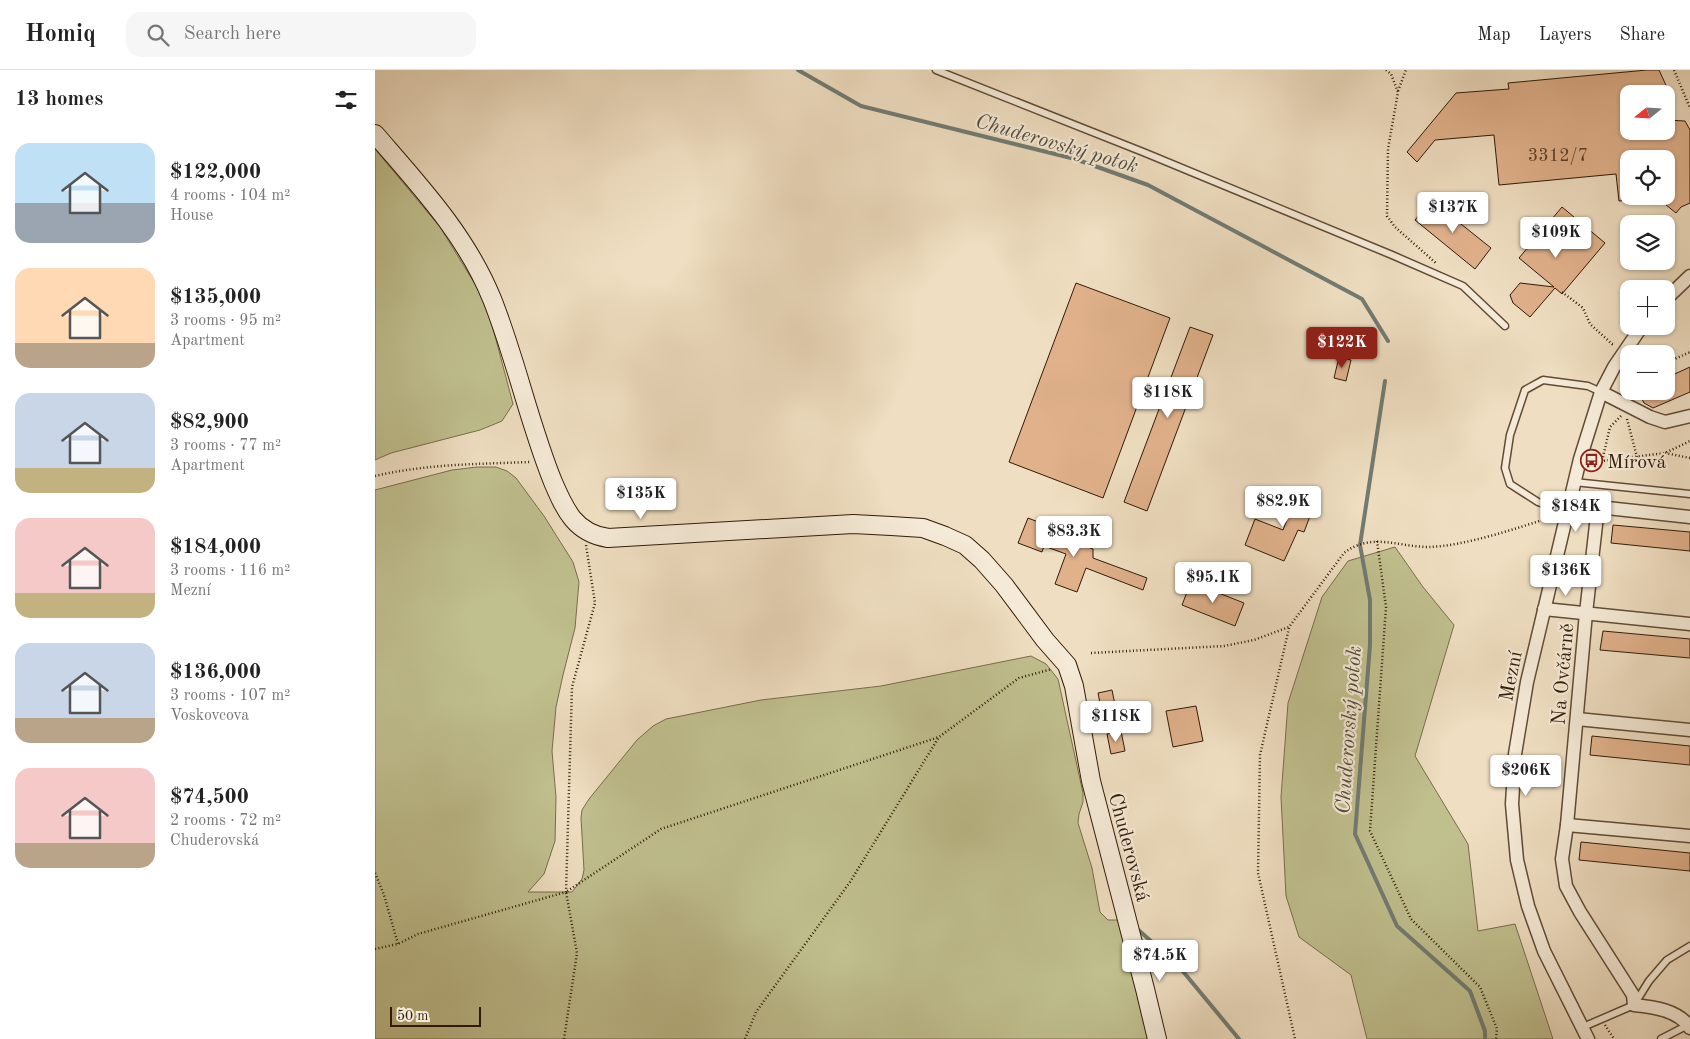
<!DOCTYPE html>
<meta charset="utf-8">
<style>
:root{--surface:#fff;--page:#f6f6f6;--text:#222;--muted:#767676;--line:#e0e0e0;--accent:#8f2418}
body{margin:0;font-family:"Old Standard TT",serif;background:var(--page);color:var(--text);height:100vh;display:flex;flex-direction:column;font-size:19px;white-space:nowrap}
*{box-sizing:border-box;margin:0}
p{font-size:16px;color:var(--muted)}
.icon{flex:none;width:28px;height:28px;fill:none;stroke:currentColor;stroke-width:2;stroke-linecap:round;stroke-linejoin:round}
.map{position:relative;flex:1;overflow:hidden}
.drawer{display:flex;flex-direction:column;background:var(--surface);width:375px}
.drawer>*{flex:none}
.needle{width:32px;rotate:252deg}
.buttons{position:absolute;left:1245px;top:15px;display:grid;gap:10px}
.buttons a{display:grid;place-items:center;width:55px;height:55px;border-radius:10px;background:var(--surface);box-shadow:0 1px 4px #0004;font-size:25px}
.scale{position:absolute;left:15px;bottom:12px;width:91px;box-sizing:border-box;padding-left:5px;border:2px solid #311b08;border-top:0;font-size:14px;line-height:18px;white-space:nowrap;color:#311b08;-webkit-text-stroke:4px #f5ead7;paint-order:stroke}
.price{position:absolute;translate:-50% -42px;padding:0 11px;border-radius:5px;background:#fff;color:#222;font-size:16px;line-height:32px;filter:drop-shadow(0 1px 2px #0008)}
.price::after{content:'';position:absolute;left:50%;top:30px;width:15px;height:11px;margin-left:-8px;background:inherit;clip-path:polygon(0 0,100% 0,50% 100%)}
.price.active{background:var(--accent);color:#fff}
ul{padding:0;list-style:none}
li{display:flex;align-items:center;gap:15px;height:125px;padding:0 15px}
li span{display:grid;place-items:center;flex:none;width:140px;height:100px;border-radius:15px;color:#555}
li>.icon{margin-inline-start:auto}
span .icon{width:60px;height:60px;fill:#fffc;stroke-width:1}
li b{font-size:21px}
h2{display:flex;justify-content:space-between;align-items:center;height:60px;padding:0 15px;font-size:21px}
header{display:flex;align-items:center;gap:30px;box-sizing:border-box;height:70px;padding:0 25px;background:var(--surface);border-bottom:1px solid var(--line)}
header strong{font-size:24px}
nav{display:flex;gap:28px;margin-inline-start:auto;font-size:18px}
.search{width:350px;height:45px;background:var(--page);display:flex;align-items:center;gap:12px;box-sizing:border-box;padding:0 18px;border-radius:15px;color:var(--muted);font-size:19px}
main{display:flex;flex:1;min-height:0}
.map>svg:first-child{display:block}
.green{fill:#c0bf8e;stroke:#786d4b}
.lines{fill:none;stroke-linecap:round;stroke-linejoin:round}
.stream{stroke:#717b73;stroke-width:4}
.building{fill:#e0b18b;stroke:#311b08}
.lane-casing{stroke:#604c36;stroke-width:9}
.street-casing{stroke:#604c36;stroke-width:15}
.secondary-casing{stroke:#311b08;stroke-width:20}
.path{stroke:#311b08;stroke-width:2.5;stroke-dasharray:1 2.5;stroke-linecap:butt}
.lane{stroke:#f5ead7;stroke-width:6}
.street{stroke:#f5ead7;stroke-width:12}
.secondary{stroke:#f5ead7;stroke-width:18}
.labels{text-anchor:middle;stroke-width:4.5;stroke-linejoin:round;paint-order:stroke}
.number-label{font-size:18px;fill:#5d4029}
.poi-label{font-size:20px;fill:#311b08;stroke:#f5ead7;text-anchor:start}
.street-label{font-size:20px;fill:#311b08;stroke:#f5ead7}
.water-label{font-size:21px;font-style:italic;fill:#514b3d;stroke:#f5ead7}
</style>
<header>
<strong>Homiq</strong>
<div class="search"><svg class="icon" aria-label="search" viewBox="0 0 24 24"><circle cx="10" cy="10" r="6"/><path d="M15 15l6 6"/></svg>Search here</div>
<nav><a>Map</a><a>Layers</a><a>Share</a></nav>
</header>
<main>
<section class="drawer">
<h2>13 homes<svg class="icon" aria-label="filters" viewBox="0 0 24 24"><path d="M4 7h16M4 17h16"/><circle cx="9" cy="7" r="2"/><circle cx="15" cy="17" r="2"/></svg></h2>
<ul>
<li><span style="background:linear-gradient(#bfe0f5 60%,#9aa5b1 0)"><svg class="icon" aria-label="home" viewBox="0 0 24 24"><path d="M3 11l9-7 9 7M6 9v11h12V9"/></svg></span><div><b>$122,000</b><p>4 rooms · 104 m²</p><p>House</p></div></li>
<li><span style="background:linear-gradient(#ffd9b3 75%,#b9a48a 0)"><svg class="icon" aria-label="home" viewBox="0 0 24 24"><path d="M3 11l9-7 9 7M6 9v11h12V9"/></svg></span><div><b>$135,000</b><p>3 rooms · 95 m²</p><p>Apartment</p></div></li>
<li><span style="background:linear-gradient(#c9d6e8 75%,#c2b280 0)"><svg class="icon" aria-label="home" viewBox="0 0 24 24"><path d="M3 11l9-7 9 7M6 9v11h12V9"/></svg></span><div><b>$82,900</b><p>3 rooms · 77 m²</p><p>Apartment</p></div></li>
<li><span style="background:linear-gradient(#f6c9c9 75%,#c2b280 0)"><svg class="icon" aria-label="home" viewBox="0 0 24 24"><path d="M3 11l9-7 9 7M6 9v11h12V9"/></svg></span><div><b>$184,000</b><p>3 rooms · 116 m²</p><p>Mezní</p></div></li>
<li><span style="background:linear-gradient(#c9d6e8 75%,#b9a48a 0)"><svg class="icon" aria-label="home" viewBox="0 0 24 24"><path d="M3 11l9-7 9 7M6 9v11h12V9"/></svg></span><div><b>$136,000</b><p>3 rooms · 107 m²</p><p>Voskovcova</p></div></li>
<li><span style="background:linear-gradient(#f6c9c9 75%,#b9a48a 0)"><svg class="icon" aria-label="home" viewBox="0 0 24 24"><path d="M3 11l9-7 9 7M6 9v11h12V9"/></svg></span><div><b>$74,500</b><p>2 rooms · 72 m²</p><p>Chuderovská</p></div></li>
</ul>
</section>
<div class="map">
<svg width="1315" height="969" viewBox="0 0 1315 969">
<rect width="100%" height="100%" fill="#efdec1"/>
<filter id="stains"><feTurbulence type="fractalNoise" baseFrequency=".004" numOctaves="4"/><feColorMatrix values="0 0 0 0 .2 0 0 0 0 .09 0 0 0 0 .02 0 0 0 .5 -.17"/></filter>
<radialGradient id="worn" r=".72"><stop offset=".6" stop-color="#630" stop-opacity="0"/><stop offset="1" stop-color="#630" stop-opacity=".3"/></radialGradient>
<g class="green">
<path d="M0 79 65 157 111 232 138 334 127 351 105 360 16 383 0 390Z"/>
<path d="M102 397H121L132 401 141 408 169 446 198 492 204 512 200 558 188 605 181 637 177 681 181 727 180 771 169 804 153 822H197L207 809 209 800 206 748 207 740 214 729 262 670 278 656 291 649 386 630 506 616 656 586 671 594 683 609 708 723V732L704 744 703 753 717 798 725 842 733 850H746L773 969H0V420L77 400Z"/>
<path d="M1020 477 1048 517 1079 555 1040 686 1093 774 1103 861 1140 854 1178 969H992L976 905 924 867 911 826 906 727 913 633 947 527 973 491Z"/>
</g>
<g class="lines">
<g class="stream">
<path d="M423 0 486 36 700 89 773 115 987 229 1013 271"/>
<path d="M1010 311 985 475 995 530V575L980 764 1022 856 1095 921 1110 961V969"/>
<path d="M760 857 801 893 864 969"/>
</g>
</g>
<g class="building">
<path d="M1272 0H1284L1295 24H1254V61H1291V50L1310 51 1315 60V133L1306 137 1301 143 1280 126H1291V89H1254V130L1244 131 1241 104 1124 115 1119 65 1060 70 1042 92 1032 82 1081 23 1134 19 1133 13Z"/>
<path d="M1056 130 1116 178 1100 199 1040 150Z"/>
<path d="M1187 137 1230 173 1187 224 1180 218 1155 247 1138 233 1135 225 1145 213 1179 217 1144 188Z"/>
<path d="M701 213 795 248 728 428 634 392Z"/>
<path d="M815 257 838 265 772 441 749 432Z"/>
<path d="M964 287 976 290 971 311 959 308Z"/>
<path d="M1315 297V322L1278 338 1269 333 1267 329 1268 321H1291V308Z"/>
<path d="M925 417 943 425 929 462 923 460 909 491 870 475 880 449 908 460Z"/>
<path d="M653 448 676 457 674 462 718 479V488L772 508 768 520 711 498 702 522 680 514 691 484 669 476 667 482 643 473Z"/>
<path d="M1238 455 1315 462V481L1236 473Z"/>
<path d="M816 512 869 533 860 556 807 535Z"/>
<path d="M1228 561 1315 569V588L1225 580Z"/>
<path d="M737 620 741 640 727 643 723 623Z"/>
<path d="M821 636 828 671 798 677 791 641Z"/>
<path d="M746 661 750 681 736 684 732 664Z"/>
<path d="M1217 666 1315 676V695L1215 685Z"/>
<path d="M1206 772 1315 783V801L1204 790Z"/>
</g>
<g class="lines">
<defs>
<g id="lane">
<path d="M561 0 768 82 1017 185 1088 216 1130 256"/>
<path d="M1199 412 1315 424"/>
<path d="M1192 442 1163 432 1135 414 1130 398 1135 365 1150 320 1168 310 1213 316 1226 322"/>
<path d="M1208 957 1259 935 1274 911 1292 890 1315 876"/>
<path d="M1286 969 1313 955"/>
</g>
<g id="street">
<path d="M1291 229 1315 206"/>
<path d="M1226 322 1275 347 1290 352 1315 346"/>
<path d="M1315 447 1223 437 1211 543 1192 755 1187 789 1191 816 1205 842 1258 925 1259 935C1278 937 1304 940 1315 958"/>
<path d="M1169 539 1315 554"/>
<path d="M1202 649 1315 660"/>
<path d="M1192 755 1315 766"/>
<path d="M1213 969 1169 881 1153 836 1142 790 1137 734 1140 684 1152 612 1205 389 1226 322 1239 297 1267 256"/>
</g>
<path id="secondary" d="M0 64C45 116 91 165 117 229 141 289 154 353 178 412 190 440 200 463 233 468L478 454 516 456 548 458 570 466 590 475 607 490 629 515 670 570 692 595 699 616 716 711 770 919 782 969"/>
</defs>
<use href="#lane" class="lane-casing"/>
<use href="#street" class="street-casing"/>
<use href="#secondary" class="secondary-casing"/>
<g class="path">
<path d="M1011 0 1016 4 1023 22 1013 79 1012 146 1020 157 1062 194"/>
<path d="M1299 0 1315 38"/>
<path d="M1023 21 1031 0"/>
<path d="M1187 222 1208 238 1215 254 1237 274H1240"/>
<path d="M1291 293 1315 282"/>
<path d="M1246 346 1235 357 1227 391 1290 383 1315 371"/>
<path d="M1252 349 1262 387"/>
<path d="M1290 383 1315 388"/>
<path d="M0 406C51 394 104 394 156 392"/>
<path d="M1002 471 1011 537 995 761 1036 849 1105 917 1122 959 1121 969"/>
<path d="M914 558 885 685 883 803 920 969"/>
<path d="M716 583 849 576 879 570 914 557 969 483C996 462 1023 477 1054 477 1090 476 1142 458 1177 447"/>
<path d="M0 803 9 825 23 874"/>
<path d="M0 879 23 874 43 864 191 822 197 617 220 533 211 475"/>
<path d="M1230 955 1239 969"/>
<path d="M189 969 202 883 191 822 286 759 564 667"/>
<path d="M370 969 381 942 475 812 564 667 644 608 677 599"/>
</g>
<use href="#lane" class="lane"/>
<use href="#street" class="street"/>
<use href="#secondary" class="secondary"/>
</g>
<defs>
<symbol id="bus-ring" viewBox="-11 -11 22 22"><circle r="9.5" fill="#f5ead7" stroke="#8f2418" stroke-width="1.5"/><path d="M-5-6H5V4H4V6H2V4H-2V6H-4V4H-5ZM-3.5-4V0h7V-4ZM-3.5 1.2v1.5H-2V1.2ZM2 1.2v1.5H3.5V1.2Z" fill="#8f2418"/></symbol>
</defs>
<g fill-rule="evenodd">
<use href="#bus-ring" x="1204" y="378" width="25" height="25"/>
</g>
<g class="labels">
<g class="number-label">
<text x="1183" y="91">3312/7</text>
</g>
<g class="poi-label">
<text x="1232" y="398">Mírová</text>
</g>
<g class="street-label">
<text transform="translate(1187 604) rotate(-85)" y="7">Na Ovčárně</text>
<text transform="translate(1135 606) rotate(-79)" y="7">Mezní</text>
<text transform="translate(755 777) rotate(75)" y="7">Chuderovská</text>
</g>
<g class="water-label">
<text transform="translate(682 73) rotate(16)" y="7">Chuderovský potok</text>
<text transform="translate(973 660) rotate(-86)" y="7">Chuderovský potok</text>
</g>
</g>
<rect width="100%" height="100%" filter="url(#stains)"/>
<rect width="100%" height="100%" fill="url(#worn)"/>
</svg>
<div class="buttons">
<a><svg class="needle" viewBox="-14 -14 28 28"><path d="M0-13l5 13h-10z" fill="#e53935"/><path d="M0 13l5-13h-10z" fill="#767676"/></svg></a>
<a><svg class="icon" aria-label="locate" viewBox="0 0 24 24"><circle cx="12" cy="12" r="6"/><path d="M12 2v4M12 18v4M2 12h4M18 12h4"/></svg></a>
<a><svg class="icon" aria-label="layers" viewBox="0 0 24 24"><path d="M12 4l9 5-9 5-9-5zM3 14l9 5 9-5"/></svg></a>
<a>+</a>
<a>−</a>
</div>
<div class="scale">50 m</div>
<b class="price" style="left:1078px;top:164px">$137K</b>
<b class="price" style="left:1181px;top:189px">$109K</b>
<b class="price active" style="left:967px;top:299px">$122K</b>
<b class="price" style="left:793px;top:349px">$118K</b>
<b class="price" style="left:266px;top:450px">$135K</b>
<b class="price" style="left:908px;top:458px">$82.9K</b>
<b class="price" style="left:1201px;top:463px">$184K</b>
<b class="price" style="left:699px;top:488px">$83.3K</b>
<b class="price" style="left:1191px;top:527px">$136K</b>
<b class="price" style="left:838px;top:534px">$95.1K</b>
<b class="price" style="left:741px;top:673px">$118K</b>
<b class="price" style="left:1151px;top:727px">$206K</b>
<b class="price" style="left:785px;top:912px">$74.5K</b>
</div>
</main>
